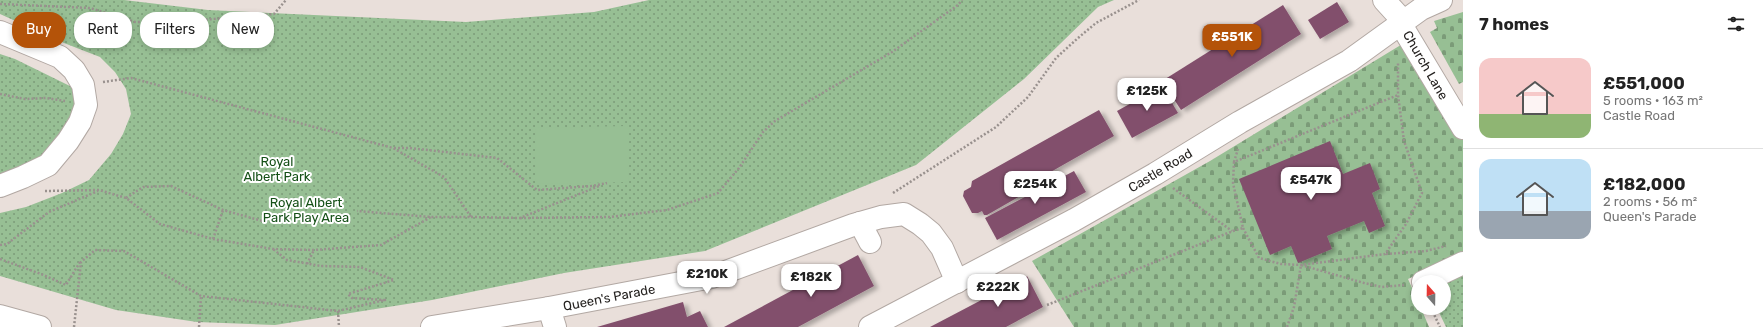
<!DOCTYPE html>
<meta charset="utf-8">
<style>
:root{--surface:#fff;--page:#f2f2f2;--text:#222;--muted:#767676;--line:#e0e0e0;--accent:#b45309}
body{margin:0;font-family:Rubik,sans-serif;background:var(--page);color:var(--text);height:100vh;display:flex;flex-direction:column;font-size:15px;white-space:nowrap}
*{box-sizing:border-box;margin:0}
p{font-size:13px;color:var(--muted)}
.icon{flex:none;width:22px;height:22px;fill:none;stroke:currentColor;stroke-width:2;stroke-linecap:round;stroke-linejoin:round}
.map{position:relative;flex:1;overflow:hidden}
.side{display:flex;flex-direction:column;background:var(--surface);width:300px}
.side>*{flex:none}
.hud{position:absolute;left:12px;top:12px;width:380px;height:36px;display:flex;gap:8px}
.needle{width:26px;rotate:340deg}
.buttons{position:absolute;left:1411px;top:275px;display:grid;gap:8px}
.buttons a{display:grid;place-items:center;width:40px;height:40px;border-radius:50%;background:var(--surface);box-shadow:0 2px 6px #0003;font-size:20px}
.price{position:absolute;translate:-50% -34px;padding:0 9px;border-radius:8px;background:#fff;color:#222;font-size:13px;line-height:26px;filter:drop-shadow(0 1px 2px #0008)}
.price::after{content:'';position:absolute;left:50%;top:24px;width:12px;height:9px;margin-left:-6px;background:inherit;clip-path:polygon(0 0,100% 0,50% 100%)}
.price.on{background:var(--accent);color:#fff}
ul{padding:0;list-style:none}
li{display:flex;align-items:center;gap:12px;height:100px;padding:0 16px}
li+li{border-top:1px solid var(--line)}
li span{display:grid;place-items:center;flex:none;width:112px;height:80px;border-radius:12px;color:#555}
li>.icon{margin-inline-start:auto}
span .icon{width:48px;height:48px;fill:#fffc;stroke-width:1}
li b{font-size:17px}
h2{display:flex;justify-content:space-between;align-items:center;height:48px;padding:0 16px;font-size:17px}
.pill{padding:0 14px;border-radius:16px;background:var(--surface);box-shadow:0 2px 6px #0003;font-size:14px;line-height:36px}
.pill.on{background:var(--accent);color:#fff}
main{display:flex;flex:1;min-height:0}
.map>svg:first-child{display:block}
.cemetery{fill:url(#cemetery-stones)}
.park{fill:url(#park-dots)}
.pitch{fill:#97bf94}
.building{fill:#82506c;filter:url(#shadow)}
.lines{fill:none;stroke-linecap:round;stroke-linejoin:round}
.minor-casing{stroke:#b2a8a3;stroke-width:24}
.path{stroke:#99918e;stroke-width:2.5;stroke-dasharray:2 2;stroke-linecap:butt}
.minor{stroke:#fff;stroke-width:22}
.labels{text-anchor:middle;stroke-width:4;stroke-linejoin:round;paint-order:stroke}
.street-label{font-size:13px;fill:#252220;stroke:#fff}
.park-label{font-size:13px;fill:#155017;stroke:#fff}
</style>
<main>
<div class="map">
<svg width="1463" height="327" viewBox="0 0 1463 327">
<defs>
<pattern id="cemetery-stones" width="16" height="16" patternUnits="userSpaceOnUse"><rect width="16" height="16" fill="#97bf94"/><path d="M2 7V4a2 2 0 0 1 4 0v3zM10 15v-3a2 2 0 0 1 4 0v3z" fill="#7b9b78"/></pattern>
<pattern id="park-dots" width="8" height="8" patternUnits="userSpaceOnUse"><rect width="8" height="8" fill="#97bf94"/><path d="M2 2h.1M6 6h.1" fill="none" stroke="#7b9b78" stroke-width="1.8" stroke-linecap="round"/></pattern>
<filter id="shadow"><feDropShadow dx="4.5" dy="2.5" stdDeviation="2" flood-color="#0004"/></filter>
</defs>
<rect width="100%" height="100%" fill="#e9dfda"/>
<g class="cemetery">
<path d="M1463 12V82L1459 84 1430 32 1437 28 1434 21Z"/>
<path d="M1409 40 1463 135V254L1408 279 1418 301V308H1421L1429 327H1074L1032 261 1210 161Z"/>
</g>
<g class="park">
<path d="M0 0H124L208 10 466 22 594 12 649 0H1114L1098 7 1024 79 916 165 705 251 564 273 432 300 275 325 197 322 116 310 0 276V213L26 207 62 193 89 180 111 154 123 134 131 114 126 89 115 72 100 57 64 43 0 14Z"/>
<path d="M0 54 15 59 74 88 77 105 72 118 42 157 0 176Z"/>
<path d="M1463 271V327H1446L1437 308H1444V282Z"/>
</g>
<path class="pitch" d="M628 126 629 182 536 184 535 128Z"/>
<g class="building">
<path d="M1337 2 1349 22 1320 39 1308 20Z"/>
<path d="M1283 5 1301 34 1181 110 1162 81Z"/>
<path d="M1162 86 1178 113 1132 138 1117 111Z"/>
<path d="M1099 110 1114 136 1026 186 1029 191 987 215H984L982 211 978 213H972L963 196 964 191 971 187 972 181Z"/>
<path d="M1330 141 1343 174 1370 163 1380 189 1372 193 1385 226 1369 233 1364 221 1327 236 1332 249 1298 263 1291 246 1270 255 1239 179Z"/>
<path d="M1074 171 1086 192 997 240 985 218Z"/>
<path d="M858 255 874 286 798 327H724Z"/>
<path d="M1027 276 1043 307 1006 327H930Z"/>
<path d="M683 302 687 317 700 311 708 327H597Z"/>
</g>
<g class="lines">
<defs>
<g id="minor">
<path d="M1384 0 1404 22 1403 28 1463 128"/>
<path d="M0 32 60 57 74 70 83 85 86 105 80 122 68 141 48 165 23 177 0 186"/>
<path d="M860 223 870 242"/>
<path d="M1423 282 1463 263"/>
<path d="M549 308 555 327"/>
<path d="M0 316 40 327"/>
<path d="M432 327 549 308 712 277 853 225 881 217 904 214 920 224 931 233 942 248 957 282"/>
<path d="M870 327 1074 220 1155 174 1240 122 1349 61 1421 9 1441 0"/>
</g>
</defs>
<use href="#minor" class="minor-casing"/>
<g class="path">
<path d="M0 4 90 8 135 22H178L274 14 286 0"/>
<path d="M103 82 131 78 393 148 444 177 471 217H431"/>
<path d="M0 94 25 99 46 98 65 101"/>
<path d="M394 148H410L497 158 537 190 592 186 607 183"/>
<path d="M1234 162 1238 149"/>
<path d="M1173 188 1232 231"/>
<path d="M45 191 99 190 126 198 160 224 213 239 273 249 314 250 381 245 431 217 357 211"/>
<path d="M893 193 996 127 1028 97 1056 58 1078 38 1096 23 1139 0"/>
<path d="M126 198 143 187 171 186 223 210 266 222"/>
<path d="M471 217 520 218 599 186"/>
<path d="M520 218 609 217 667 210 718 193 739 168 763 132 775 121 892 52 958 5 962 0"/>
<path d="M1243 228 1259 258 1281 264 1301 265 1385 254 1406 224 1422 193 1404 141 1398 95V63"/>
<path d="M213 239 223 210"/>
<path d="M0 245 7 244 49 212 98 191"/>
<path d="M1386 254 1426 251 1446 246"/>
<path d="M0 259 41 274 66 285 80 262"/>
<path d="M307 264 314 250"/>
<path d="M1047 305 1233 231 1243 228 1233 183 1234 162 1398 95"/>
<path d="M1431 308 1440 327"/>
<path d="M338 311 339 327"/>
<path d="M74 327 81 262 95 250 124 251 201 296 338 311 385 300 352 298 348 294 394 280 360 267 321 266 287 260 273 249"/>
<path d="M199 327 201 296"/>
<path d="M1287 327 1294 307 1301 265 1364 283 1382 287 1404 285"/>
</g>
<use href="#minor" class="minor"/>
</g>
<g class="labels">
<g class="street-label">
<text transform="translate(1426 65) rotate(60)" y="5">Church Lane</text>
<text transform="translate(1160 170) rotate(-31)" y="5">Castle Road</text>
<text transform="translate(609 297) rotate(-11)" y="5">Queen's Parade</text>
</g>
<g class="park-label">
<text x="277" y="166">Royal<tspan x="277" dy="15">Albert Park</tspan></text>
<text x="306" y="207">Royal Albert<tspan x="306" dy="15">Park Play Area</tspan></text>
</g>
</g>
</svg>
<div class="buttons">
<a><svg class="needle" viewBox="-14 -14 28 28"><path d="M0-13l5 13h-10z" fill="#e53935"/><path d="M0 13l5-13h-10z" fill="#767676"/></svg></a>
</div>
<b class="price on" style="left:1232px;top:58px">£551K</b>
<b class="price" style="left:1147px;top:112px">£125K</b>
<b class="price" style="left:1311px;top:201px">£547K</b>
<b class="price" style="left:1035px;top:205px">£254K</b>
<b class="price" style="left:707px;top:295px">£210K</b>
<b class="price" style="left:811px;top:298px">£182K</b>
<b class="price" style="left:998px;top:308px">£222K</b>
<div class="hud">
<a class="pill on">Buy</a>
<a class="pill">Rent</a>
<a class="pill">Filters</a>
<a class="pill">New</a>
</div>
</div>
<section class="side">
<h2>7 homes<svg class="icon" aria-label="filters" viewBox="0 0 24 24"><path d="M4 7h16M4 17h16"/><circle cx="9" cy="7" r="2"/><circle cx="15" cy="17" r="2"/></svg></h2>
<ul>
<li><span style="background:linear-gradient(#f6c9c9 70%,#8fb573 0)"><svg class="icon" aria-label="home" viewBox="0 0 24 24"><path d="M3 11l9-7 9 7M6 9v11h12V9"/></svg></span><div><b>£551,000</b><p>5 rooms · 163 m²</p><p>Castle Road</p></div></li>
<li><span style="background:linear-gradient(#bfe0f5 65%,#9aa5b1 0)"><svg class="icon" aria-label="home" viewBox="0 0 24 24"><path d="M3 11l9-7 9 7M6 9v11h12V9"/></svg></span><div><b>£182,000</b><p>2 rooms · 56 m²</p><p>Queen's Parade</p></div></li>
</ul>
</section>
</main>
